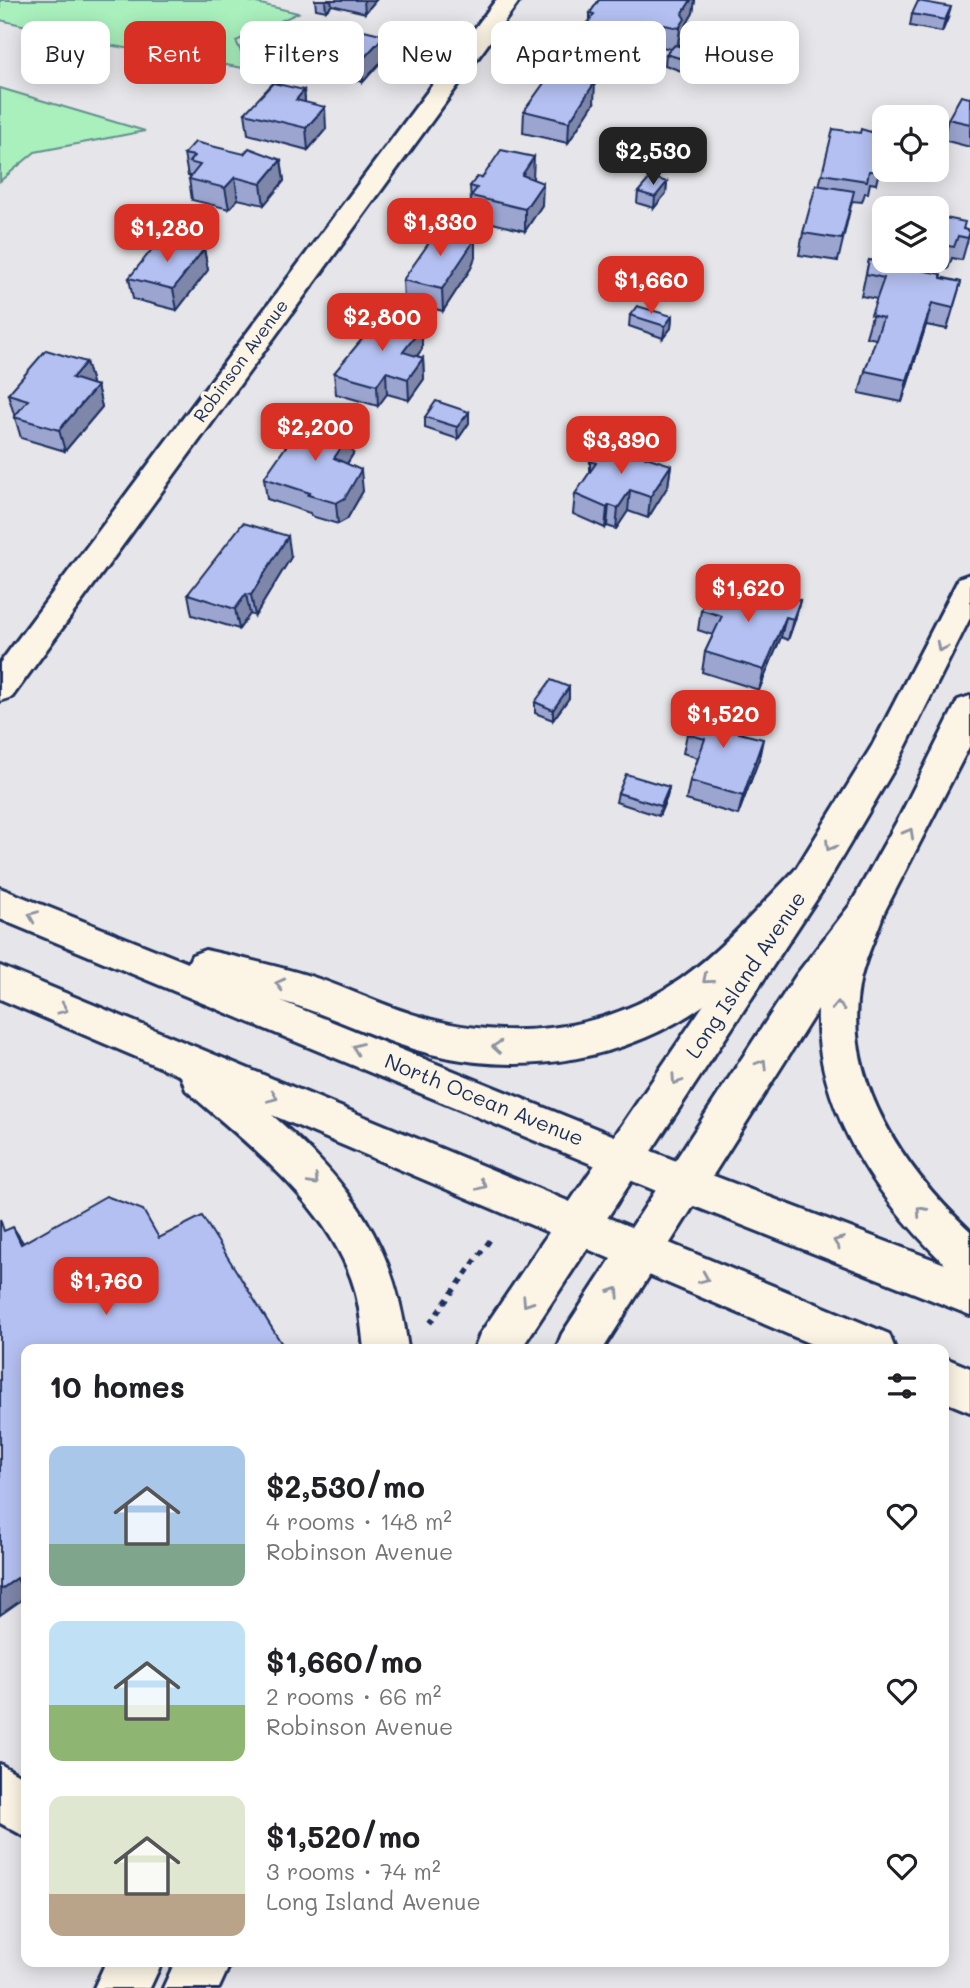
<!DOCTYPE html>
<meta charset="utf-8">
<style>
:root{--surface:#fff;--page:#f2f2f2;--text:#202124;--muted:#757577;--accent:#d93025}
body{margin:0;font-family:Mali,sans-serif;background:var(--page);color:var(--text);height:100vh;display:flex;flex-direction:column;font-size:26px;white-space:nowrap}
*{box-sizing:border-box;margin:0}
p{font-size:23px;color:var(--muted)}
.icon{flex:none;width:38px;height:38px;fill:none;stroke:currentColor;stroke-width:2;stroke-linecap:round;stroke-linejoin:round}
.map{position:relative;flex:1;overflow:hidden}
.drawer{position:absolute;left:21px;top:1344px;width:928px;height:623px;display:flex;flex-direction:column;background:var(--surface);border-radius:14px;box-shadow:0 4px 18px #0003}
.drawer>*{flex:none}
.banner{position:absolute;left:21px;top:21px;width:929px;height:63px;display:flex;gap:14px}
.fabs{position:absolute;left:872px;top:105px;display:grid;gap:14px}
.fabs a{display:grid;place-items:center;width:77px;height:77px;border-radius:14px;background:var(--surface);box-shadow:0 4px 18px #0003;font-size:35px}
.price{position:absolute;translate:-50% -60px;padding:0 16px;border-radius:14px;background:var(--accent);color:#fff;font-size:23px;line-height:46px;filter:drop-shadow(0 2px 4px #0008)}
.price::after{content:'';position:absolute;left:50%;top:42px;width:21px;height:16px;margin-left:-10px;background:inherit;clip-path:polygon(0 0,100% 0,50% 100%)}
.price.active{background:#222;color:#fff}
ul{padding:0;list-style:none}
li{display:flex;align-items:center;gap:21px;height:175px;padding:0 28px}
li span{display:grid;place-items:center;flex:none;width:196px;height:140px;border-radius:14px;color:#555}
li>.icon{margin-inline-start:auto}
span .icon{width:84px;height:84px;fill:#fffc;stroke-width:1}
li b{font-size:30px}
h2{display:flex;justify-content:space-between;align-items:center;height:84px;padding:0 28px;font-size:30px}
.chip{padding:0 24px;border-radius:14px;background:var(--surface);box-shadow:0 4px 18px #0003;font-size:24px;line-height:63px}
.chip.active{background:var(--accent);color:#fff}
.map>svg:first-child{display:block}
.green{fill:#a9f0bd;stroke:#62908e;stroke-width:2}
.lines{fill:none;stroke-linecap:round;stroke-linejoin:round}
.minor-casing{stroke:#1b2f5e;stroke-width:6}
.major-casing{stroke:#1b2f5e;stroke-width:6}
.path{stroke:#1b2f5e;stroke-width:5;stroke-dasharray:6 6;stroke-linecap:butt}
.minor{fill:#fcf5e5;fill-rule:evenodd}
.major{fill:#fcf5e5;fill-rule:evenodd}
.wall{fill:#9ba5cf;stroke:#1b2f5e;stroke-width:2}
.shaded-wall{fill:#7e86a9;stroke:#1b2f5e;stroke-width:2}
.building{fill:#b4c0f1;stroke:#1b2f5e;stroke-width:2}
.oneway{stroke:#8c92a2}
.labels{text-anchor:middle;stroke-width:7;stroke-linejoin:round;paint-order:stroke}
.far-street-label{font-size:18px;fill:#1b2f5e;stroke:#fcf5e5}
.street-label{font-size:21px;fill:#1b2f5e;stroke:#fcf5e5}
</style>
<div class="map">
<svg width="970" height="1988" viewBox="0 0 970 1988">
<rect width="100%" height="100%" fill="#e6e5e9"/>
<filter id="ink" filterUnits="userSpaceOnUse"><feTurbulence type="fractalNoise" baseFrequency=".0143" numOctaves="2"/><feDisplacementMap in="SourceGraphic" scale="14" xChannelSelector="R" yChannelSelector="G"/><feConvolveMatrix kernelMatrix="1 2 1 2 8 2 1 2 1" color-interpolation-filters="sRGB"/></filter>
<g filter="url(#ink)">
<g class="green">
<path d="M0 0H244L298 13 236 41 249 69 114 46 0 20Z"/>
<path d="M0 88 145 131 35 152 0 181Z"/>
</g>
<g class="lines">
<defs>
<g id="minor">
<path d="M496 0H520L12 697 0 701V663Z"/>
<path d="M970 574V618L897 764 822 891 521 1349H474L480 1334 796 869 872 746 959 578Z"/>
<path d="M970 696V745L877 926 825 998 603 1349H556L562 1334 797 974 851 904 900 816 958 700Z"/>
<path d="M0 1764 26 1779V1837L0 1823Z"/>
<path d="M106 1962H162L150 1988H94Z"/>
<path d="M175 1962H231L219 1988H163Z"/>
</g>
<g id="major">
<path d="M809 865 822 869 827 880 822 891C785 929 751 970 708 1002 629 1060 526 1077 431 1054 379 1041 332 1015 281 1001L701 1171 945 1264C874 1195 808 1099 819 994 822 964 838 931 851 904L864 900 877 904 883 915C875 939 863 962 859 986 842 1081 905 1170 970 1231V1315L671 1197 0 919V888L188 963 192 955 205 950C241 958 278 966 313 977 347 988 379 1004 412 1014 503 1043 602 1034 681 979 724 948 759 907 796 869Z"/>
<path d="M0 966 889 1334 895 1349H823L272 1115C351 1183 395 1244 408 1349H364C361 1322 359 1295 348 1270 317 1196 245 1142 186 1090L181 1076 0 999Z"/>
<path d="M943 1357 970 1368V1412L943 1401Z"/>
</g>
</defs>
<use href="#minor" class="minor-casing"/>
<use href="#major" class="major-casing"/>
<path class="path" d="M430 1323 493 1236"/>
<use href="#minor" class="minor"/>
<use href="#major" class="major"/>
</g>
<g class="wall">
<path d="M315 0H376L365 13 332 5 326 11 316 9Z"/>
<path d="M599 0H695L693 13 685 27 683 40 680 46 695 51 694 62 684 72 665 65 666 54 671 49 653 45 650 50 640 48 627 68 584 59 585 27 590 20V13Z"/>
<path d="M912 14 948 18 942 32 910 26Z"/>
<path d="M319 51 386 56 363 82 321 72Z"/>
<path d="M304 90 305 102 326 129 308 150 248 134 245 113Z"/>
<path d="M970 98V147L943 140 948 119Z"/>
<path d="M594 103 568 143 523 133 524 111Z"/>
<path d="M878 151 883 154 876 184 870 183 868 193H865L862 202 852 201 838 261 799 255 803 233 819 186 822 174Z"/>
<path d="M184 154 281 160 284 181 264 205 238 199 229 209 192 200 189 179 191 176H188Z"/>
<path d="M482 178 533 180 542 205 525 231 472 218 470 186Z"/>
<path d="M667 182 666 193 654 208 637 203 638 192Z"/>
<path d="M936 216 970 232 962 260 952 258 948 269 910 261H936Z"/>
<path d="M475 236V257L471 268 443 311 404 301 403 280Z"/>
<path d="M884 239V252L881 251Z"/>
<path d="M204 249 208 270 177 310 133 299 129 278Z"/>
<path d="M869 260 961 282 947 329 926 325 902 402 859 393 865 371 876 339 866 337 877 299 861 296Z"/>
<path d="M885 261H905L903 266 884 262Z"/>
<path d="M630 315 672 316 671 328 663 338 629 326Z"/>
<path d="M422 327V349L417 356 423 358 424 379 409 400 387 394 378 406 336 394 334 373Z"/>
<path d="M86 362 92 383 91 384 97 386 102 407 65 451 21 438 8 394Z"/>
<path d="M469 412V423L458 439 425 428V417Z"/>
<path d="M353 454 347 464 363 491 347 519 338 524 311 516 310 513 267 499 264 478Z"/>
<path d="M590 461 671 465 668 486 648 518 628 511 616 529 607 526 605 528 573 514 575 494 590 472Z"/>
<path d="M291 557 255 616 250 614 239 629 192 615 188 594Z"/>
<path d="M730 598 800 600 795 620 788 640 781 637 759 690 702 672 705 652 713 635 698 630 701 610Z"/>
<path d="M569 687V698L553 720 535 713V702Z"/>
<path d="M745 717 742 733 759 759 738 815 686 800 690 781 698 758 683 753 687 734Z"/>
<path d="M669 787 667 797 659 816 616 802 618 793Z"/>
</g>
<g class="shaded-wall">
<path d="M325 0H331L332 5 326 11Z"/>
<path d="M364 0H376L365 13Z"/>
<path d="M691 0H695L693 13 685 27 683 40 677 50 682 14Z"/>
<path d="M951 7 948 18 942 32 945 20Z"/>
<path d="M655 23 653 45 650 50 652 28Z"/>
<path d="M642 26 640 48 627 68 629 46Z"/>
<path d="M385 35 386 56 363 82 361 61Z"/>
<path d="M695 51 694 62 684 72 686 60Z"/>
<path d="M595 82 594 103 568 143 569 122Z"/>
<path d="M304 90 306 112 296 100Z"/>
<path d="M325 107 326 129 308 150 306 128Z"/>
<path d="M534 157 533 179 521 197 522 175Z"/>
<path d="M281 160 284 181 264 205 261 184Z"/>
<path d="M235 177 238 199 229 209 225 188Z"/>
<path d="M667 182 666 193 654 208 655 197Z"/>
<path d="M543 183 542 205 525 231V209Z"/>
<path d="M475 236V257L471 268 443 311 442 289Z"/>
<path d="M204 249 208 270 177 310 173 289Z"/>
<path d="M932 303 926 325 902 402 907 380Z"/>
<path d="M672 316 671 328 663 338 665 326Z"/>
<path d="M422 327V349L404 373 403 352Z"/>
<path d="M423 358 424 379 409 400 408 379Z"/>
<path d="M86 362 92 383 78 400 72 378Z"/>
<path d="M386 372 387 394 378 406 377 385Z"/>
<path d="M97 386 102 407 65 451 59 430Z"/>
<path d="M469 412V423L458 439 457 427Z"/>
<path d="M351 433 353 454 337 479 334 458Z"/>
<path d="M671 465 668 486 648 518 650 497Z"/>
<path d="M361 470 363 491 347 519 338 524 336 503Z"/>
<path d="M630 490 628 511 616 529 618 508Z"/>
<path d="M609 505 607 526 605 528 607 508Z"/>
<path d="M288 536 291 557 255 616 251 595Z"/>
<path d="M246 594 250 614 239 629 235 609Z"/>
<path d="M800 600 795 620 788 640 793 619Z"/>
<path d="M786 617 781 637 759 690 764 670Z"/>
<path d="M569 687V698L553 720V710Z"/>
<path d="M763 739 759 759 738 815 743 796Z"/>
<path d="M669 787 667 797 659 816 661 806Z"/>
<path d="M13 1227 28 1250 21 1244Z"/>
<path d="M17 1578 26 1597 0 1615V1590Z"/>
</g>
<g class="building">
<path d="M599 0H691L682 14 685 19 679 28 655 23 652 28 642 26 629 46 585 37 591 28 585 27 594 14 590 13Z"/>
<path d="M918 1 951 7 945 20 912 14Z"/>
<path d="M343 25 385 35 361 61 319 51Z"/>
<path d="M675 45 695 51 686 60 666 54Z"/>
<path d="M552 72 595 82 569 122 524 111Z"/>
<path d="M273 83 304 90 296 100 325 107 306 128 245 113Z"/>
<path d="M961 96 970 98V124L948 119Z"/>
<path d="M833 129 860 133 861 129 881 135 878 151 883 154 881 162 875 161 873 171H869L867 181 822 174Z"/>
<path d="M195 142 244 154 249 148 281 160 261 184 235 177 225 188 189 179 200 165 189 162 194 156 184 154Z"/>
<path d="M501 150 534 157 522 175 543 183 525 209 471 196 477 188 470 186 477 177 482 178Z"/>
<path d="M651 177 667 182 655 197 638 192Z"/>
<path d="M816 185 854 191 842 239 803 233Z"/>
<path d="M936 216 965 222 963 229 970 231 968 238 958 236 954 247 936 244Z"/>
<path d="M440 227 475 236 470 247 442 289 403 280Z"/>
<path d="M161 238 204 249 173 289 129 278Z"/>
<path d="M869 260 941 274V278L961 282 953 308 932 303 907 380 865 371 883 318 871 315 884 278 866 274Z"/>
<path d="M637 306 672 316 665 326 630 315Z"/>
<path d="M381 316 422 327 403 352 423 358 408 379 386 372 377 385 334 373Z"/>
<path d="M46 350 86 362 72 378 97 386 59 430 14 417 28 400 8 394Z"/>
<path d="M436 401 469 412 457 427 425 417Z"/>
<path d="M305 419 351 433 334 458 361 470 345 498 336 503 308 495 310 493 264 478Z"/>
<path d="M603 443 671 465 650 497 630 490 618 508 609 505 607 508 575 494 596 463 590 461Z"/>
<path d="M243 523 288 536 251 595 246 594 235 609 188 594Z"/>
<path d="M737 582 800 600 793 619 786 617 764 670 705 652 722 616 701 610 709 592 730 598Z"/>
<path d="M551 680 569 687 553 710 535 702Z"/>
<path d="M698 703 745 717 739 733 763 739 743 796 690 781 705 739 687 734Z"/>
<path d="M626 774 669 787 661 806 618 793Z"/>
<path d="M106 1196 143 1210 159 1238 202 1216 285 1349H26V1597L17 1578 0 1590V1219L4 1231 13 1227 21 1244Z"/>
</g>
<defs><path id="oneway-chevron" d="M-2-3.5L2.5 0L-2 3.5" fill="none" stroke-width="1.6" stroke-linecap="round" stroke-linejoin="round" transform="scale(1.75)"/></defs>
<g class="oneway">
<use href="#oneway-chevron" transform="translate(941 647) rotate(117)"/>
<use href="#oneway-chevron" transform="translate(909 833) rotate(-61)"/>
<use href="#oneway-chevron" transform="translate(830 846) rotate(121)"/>
<use href="#oneway-chevron" transform="translate(33 916) rotate(-157)"/>
<use href="#oneway-chevron" transform="translate(707 979) rotate(140)"/>
<use href="#oneway-chevron" transform="translate(280 984) rotate(-166)"/>
<use href="#oneway-chevron" transform="translate(838 1006) rotate(-89)"/>
<use href="#oneway-chevron" transform="translate(63 1009) rotate(23)"/>
<use href="#oneway-chevron" transform="translate(497 1047) rotate(-176)"/>
<use href="#oneway-chevron" transform="translate(357 1048) rotate(-158)"/>
<use href="#oneway-chevron" transform="translate(762 1064) rotate(-58)"/>
<use href="#oneway-chevron" transform="translate(676 1080) rotate(124)"/>
<use href="#oneway-chevron" transform="translate(273 1097) rotate(23)"/>
<use href="#oneway-chevron" transform="translate(314 1181) rotate(47)"/>
<use href="#oneway-chevron" transform="translate(482 1185) rotate(23)"/>
<use href="#oneway-chevron" transform="translate(921 1211) rotate(-132)"/>
<use href="#oneway-chevron" transform="translate(838 1242) rotate(-159)"/>
<use href="#oneway-chevron" transform="translate(704 1278) rotate(23)"/>
<use href="#oneway-chevron" transform="translate(615 1292) rotate(-57)"/>
<use href="#oneway-chevron" transform="translate(527 1302) rotate(123)"/>
</g>
</g>
<g class="labels">
<g class="far-street-label">
<text transform="translate(241 361) rotate(-54)" y="6">Robinson Avenue</text>
</g>
<g class="street-label">
<text transform="translate(746 975) rotate(-56)" y="7">Long Island Avenue</text>
<text transform="translate(484 1100) rotate(22)" y="7">North Ocean Avenue</text>
</g>
</g>
</svg>
<div class="fabs">
<a><svg class="icon" aria-label="locate" viewBox="0 0 24 24"><circle cx="12" cy="12" r="6"/><path d="M12 2v4M12 18v4M2 12h4M18 12h4"/></svg></a>
<a><svg class="icon" aria-label="layers" viewBox="0 0 24 24"><path d="M12 4l9 5-9 5-9-5zM3 14l9 5 9-5"/></svg></a>
</div>
<b class="price active" style="left:653px;top:187px">$2,530</b>
<b class="price" style="left:440px;top:258px">$1,330</b>
<b class="price" style="left:167px;top:264px">$1,280</b>
<b class="price" style="left:651px;top:316px">$1,660</b>
<b class="price" style="left:382px;top:353px">$2,800</b>
<b class="price" style="left:315px;top:463px">$2,200</b>
<b class="price" style="left:621px;top:476px">$3,390</b>
<b class="price" style="left:748px;top:624px">$1,620</b>
<b class="price" style="left:723px;top:750px">$1,520</b>
<b class="price" style="left:106px;top:1317px">$1,760</b>
<div class="banner">
<a class="chip">Buy</a>
<a class="chip active">Rent</a>
<a class="chip">Filters</a>
<a class="chip">New</a>
<a class="chip">Apartment</a>
<a class="chip">House</a>
</div>
<section class="drawer">
<h2>10 homes<svg class="icon" aria-label="filters" viewBox="0 0 24 24"><path d="M4 7h16M4 17h16"/><circle cx="9" cy="7" r="2"/><circle cx="15" cy="17" r="2"/></svg></h2>
<ul>
<li><span style="background:linear-gradient(#a9c7e8 70%,#7fa58c 0)"><svg class="icon" aria-label="home" viewBox="0 0 24 24"><path d="M3 11l9-7 9 7M6 9v11h12V9"/></svg></span><div><b>$2,530/mo</b><p>4 rooms · 148 m²</p><p>Robinson Avenue</p></div><svg class="icon" aria-label="heart" viewBox="0 0 24 24"><path d="M12 20l-8-8c-3-5 5-10 8-4 3-6 11-1 8 4z"/></svg></li>
<li><span style="background:linear-gradient(#bfe0f5 60%,#8fb573 0)"><svg class="icon" aria-label="home" viewBox="0 0 24 24"><path d="M3 11l9-7 9 7M6 9v11h12V9"/></svg></span><div><b>$1,660/mo</b><p>2 rooms · 66 m²</p><p>Robinson Avenue</p></div><svg class="icon" aria-label="heart" viewBox="0 0 24 24"><path d="M12 20l-8-8c-3-5 5-10 8-4 3-6 11-1 8 4z"/></svg></li>
<li><span style="background:linear-gradient(#dfe7d0 70%,#b9a48a 0)"><svg class="icon" aria-label="home" viewBox="0 0 24 24"><path d="M3 11l9-7 9 7M6 9v11h12V9"/></svg></span><div><b>$1,520/mo</b><p>3 rooms · 74 m²</p><p>Long Island Avenue</p></div><svg class="icon" aria-label="heart" viewBox="0 0 24 24"><path d="M12 20l-8-8c-3-5 5-10 8-4 3-6 11-1 8 4z"/></svg></li>
</ul>
</section>
</div>
